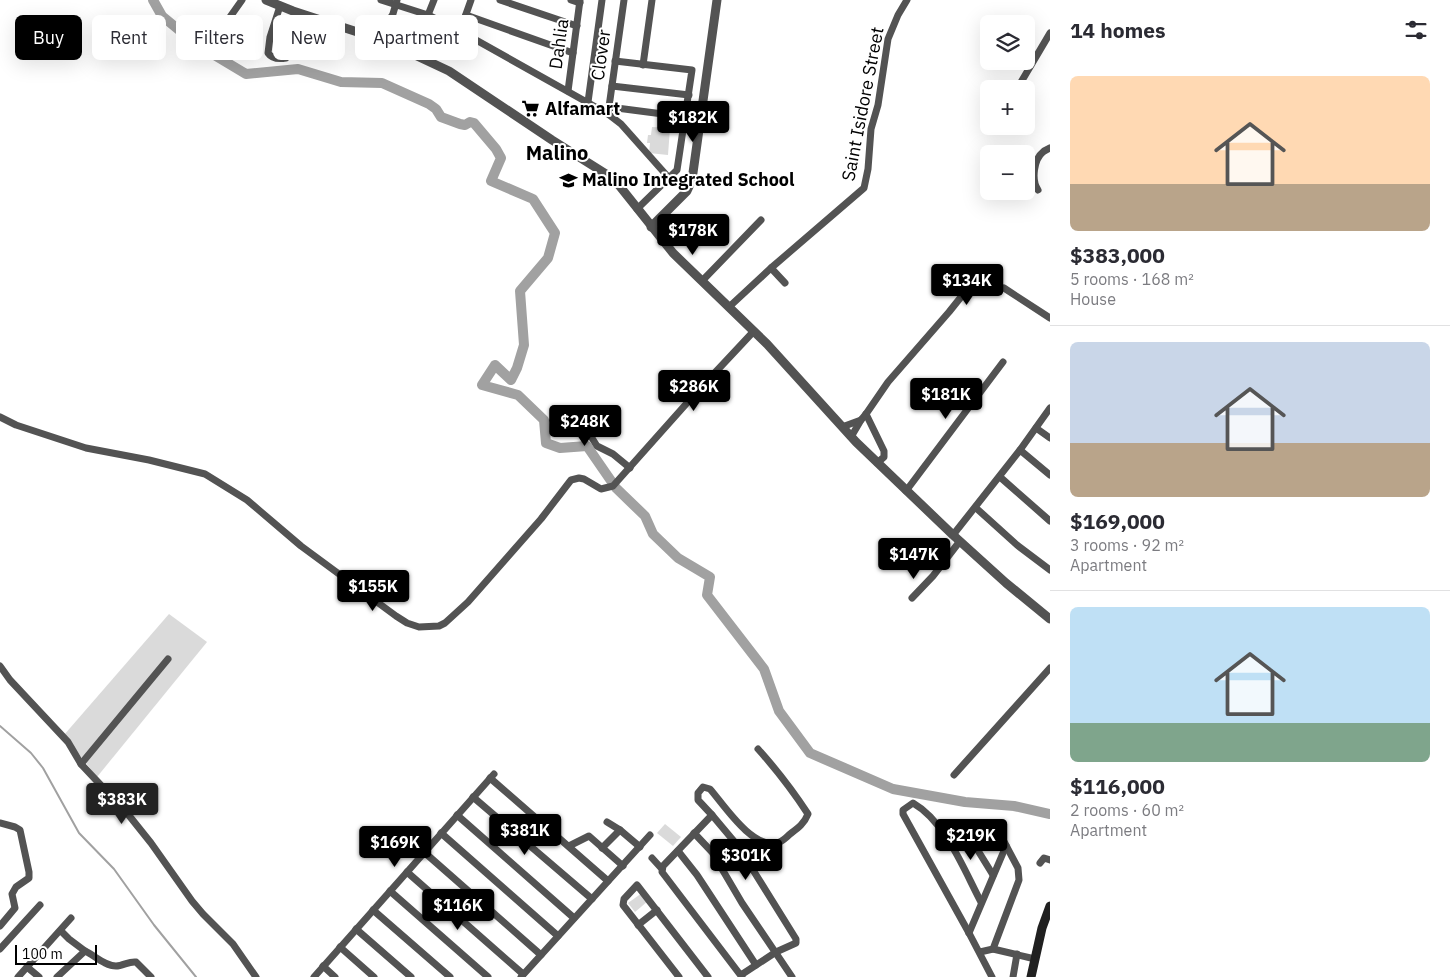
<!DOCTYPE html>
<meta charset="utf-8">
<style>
:root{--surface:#fff;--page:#f2f2f3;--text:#2b2b33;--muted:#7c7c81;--line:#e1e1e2;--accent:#000}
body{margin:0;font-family:"IBM Plex Sans",sans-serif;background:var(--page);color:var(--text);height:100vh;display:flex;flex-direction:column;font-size:19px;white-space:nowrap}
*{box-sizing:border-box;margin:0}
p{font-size:16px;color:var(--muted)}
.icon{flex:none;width:28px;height:28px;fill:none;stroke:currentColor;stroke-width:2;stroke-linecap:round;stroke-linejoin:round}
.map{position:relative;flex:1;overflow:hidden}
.details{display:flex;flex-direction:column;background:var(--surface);width:400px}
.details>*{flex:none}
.hud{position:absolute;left:15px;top:15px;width:475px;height:45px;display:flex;gap:10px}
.buttons{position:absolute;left:980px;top:15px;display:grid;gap:10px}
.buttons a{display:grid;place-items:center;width:55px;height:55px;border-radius:8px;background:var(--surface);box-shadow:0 5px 20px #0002;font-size:25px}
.scale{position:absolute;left:15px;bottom:12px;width:82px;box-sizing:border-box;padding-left:5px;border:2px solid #000;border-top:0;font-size:14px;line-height:18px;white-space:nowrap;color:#000;-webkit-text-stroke:4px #fff;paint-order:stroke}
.price{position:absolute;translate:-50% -42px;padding:0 11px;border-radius:5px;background:var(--accent);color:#fff;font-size:16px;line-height:32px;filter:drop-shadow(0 1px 2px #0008)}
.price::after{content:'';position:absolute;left:50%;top:30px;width:15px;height:11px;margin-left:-8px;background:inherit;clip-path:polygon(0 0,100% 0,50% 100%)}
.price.active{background:#222;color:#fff}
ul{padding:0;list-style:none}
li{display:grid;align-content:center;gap:10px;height:265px;padding:0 20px}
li+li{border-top:1px solid var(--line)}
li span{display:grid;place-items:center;height:155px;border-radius:8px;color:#555}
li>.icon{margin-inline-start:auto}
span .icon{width:90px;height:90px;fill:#fffc;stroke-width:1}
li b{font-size:21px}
h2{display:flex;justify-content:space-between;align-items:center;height:60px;padding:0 20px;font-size:21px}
.pill{padding:0 18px;border-radius:8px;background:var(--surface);box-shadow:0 5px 20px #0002;font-size:18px;line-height:45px}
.pill.active{background:var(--accent);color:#fff}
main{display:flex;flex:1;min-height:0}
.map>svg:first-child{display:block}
.green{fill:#dadada}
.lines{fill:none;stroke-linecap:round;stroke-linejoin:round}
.stream{stroke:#a1a1a1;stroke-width:2}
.river{stroke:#a1a1a1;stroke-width:10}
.minor{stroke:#535353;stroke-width:7}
.tertiary{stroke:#535353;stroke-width:9}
.secondary{stroke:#202020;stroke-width:9}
.labels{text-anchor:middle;stroke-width:4;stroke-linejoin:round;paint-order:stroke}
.street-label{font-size:18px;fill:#000;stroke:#fff}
.poi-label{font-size:18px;font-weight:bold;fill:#000;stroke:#fff;text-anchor:start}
.quarter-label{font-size:20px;font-weight:bold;fill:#000;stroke:#fff}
</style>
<main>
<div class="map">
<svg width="1050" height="977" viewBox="0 0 1050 977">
<rect width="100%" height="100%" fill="#fff"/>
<g class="green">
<path d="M652 127 670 128 668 155 649 153 650 143H647L648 135H651Z"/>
<path d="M169 614 207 642 97 777 64 735Z"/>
<path d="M665 824 681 837 673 846 657 833Z"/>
<path d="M642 893 648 901 635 912 628 903Z"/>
</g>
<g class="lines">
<path class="stream" d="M0 726 31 753 43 768 79 833 114 869 154 925 196 977"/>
<path class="river" d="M153 0 162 16 196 44 246 74 298 69 341 82 382 83 429 104 436 109 441 117 460 124 465 125 470 122 474 123 496 149 501 158 491 181 533 199 555 233 548 258 520 291 524 345 517 368 511 380 495 365 482 385 518 395 544 420 546 443 560 448 587 446 616 488 645 516 653 534 678 558 710 577 707 595 764 669 779 711 810 753 893 789 965 802 1014 806 1050 814"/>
<g class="minor">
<path d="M381 0 428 15 460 31 608 114 621 124 669 178"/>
<path d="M500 0 577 26"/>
<path d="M571 0 580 3"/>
<path d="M280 6 270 37 268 53C272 59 280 59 286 58L293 51"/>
<path d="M428 15 434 0"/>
<path d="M466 15 573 53"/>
<path d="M460 31 471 0"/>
<path d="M219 35 227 41"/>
<path d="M379 39 388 20 392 16"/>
<path d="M213 41 242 0"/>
<path d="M385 41 397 0"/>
<path d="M615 61 692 70 677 170 637 209"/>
<path d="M643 65 652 0"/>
<path d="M612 86 689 95"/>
<path d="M1017 89 1050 33"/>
<path d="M568 91 580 0"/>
<path d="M588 102 602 0"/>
<path d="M609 107 686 117"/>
<path d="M608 114 624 0"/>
<path d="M1038 190C1031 180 1034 159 1043 152 1045 150 1048 149 1050 148"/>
<path d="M771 268 785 283"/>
<path d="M702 281 761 220"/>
<path d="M1004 288 1050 318"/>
<path d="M729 307 771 268 864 188 868 169 871 129 878 105 888 39 898 15 907 0"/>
<path d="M866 414 884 451V457L877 463"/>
<path d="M0 417 16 425 86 448 149 460 205 474 247 500 301 546 396 616 407 623 419 627 439 626 445 623 468 602 541 519 571 480 579 478 584 479 601 489 613 486 695 394 754 331"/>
<path d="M553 420 563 427 580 426 585 427 597 446 613 454 630 468"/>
<path d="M842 427 861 420 866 414 888 382 949 312 969 287"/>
<path d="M1036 428 1050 438"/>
<path d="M851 437 861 420"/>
<path d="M1020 450 1050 408"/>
<path d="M1000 477 1050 521"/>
<path d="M906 491 1003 362"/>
<path d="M976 508 1017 545 1050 570"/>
<path d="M953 535 1020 450 1050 475"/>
<path d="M912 598 933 576 960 541"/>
<path d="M0 666 10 680 68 742 81 764 127 813 151 843 192 901 203 914 233 944 256 977"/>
<path d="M81 764 168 659"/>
<path d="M954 775 1050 668"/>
<path d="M490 778 608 881"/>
<path d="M473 797 592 899"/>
<path d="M457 815 574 918"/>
<path d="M712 815 698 800V793L703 787 710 789C724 805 752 849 777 843 782 842 786 838 790 834 798 828 804 824 808 814 793 791 776 769 758 749"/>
<path d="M607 822 620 830 640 847"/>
<path d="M0 823 15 827 20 830 29 872V878L16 887 12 894 15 908 0 926"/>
<path d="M441 833 558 936"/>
<path d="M694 833 712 852 742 903 792 977"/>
<path d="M944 834 969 836H1001L1018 868 1019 880 993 949 980 952"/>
<path d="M969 836 993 875"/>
<path d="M569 846 589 836 623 866"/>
<path d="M602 848 620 830"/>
<path d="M678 851 697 875 756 965"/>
<path d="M424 852 541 955"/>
<path d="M652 858 662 869"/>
<path d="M1040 863 1044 858 1050 860"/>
<path d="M407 872 523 974"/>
<path d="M390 891 488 977"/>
<path d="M981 902C964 870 946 822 913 803L903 810V814L969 933 992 977"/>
<path d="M373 910 450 977"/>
<path d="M638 925 657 910"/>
<path d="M356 929 411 977"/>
<path d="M61 931 69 939 85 951"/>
<path d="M969 933 1006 846"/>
<path d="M340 947 374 977"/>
<path d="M0 949 40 905"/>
<path d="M993 949 1035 959"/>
<path d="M323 966 335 977"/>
<path d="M27 967 39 977"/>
<path d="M741 975 776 952 796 943V939L738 846 712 815 663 866 662 872 742 977"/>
<path d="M18 977 71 918"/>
<path d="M57 977 85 951C94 955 105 966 116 966 123 966 129 961 136 962L151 977"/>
<path d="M314 977 494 774"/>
<path d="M521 977 650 835"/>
<path d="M679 977 623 905 624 899 637 885 708 977"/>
<path d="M1013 977 1017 954"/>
</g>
<g class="tertiary">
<path d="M266 0 293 11 385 41 449 71 552 140 614 179 673 253 767 344 856 442 953 535 1006 583 1050 619"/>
<path d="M651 227 687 191 692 180 717 0"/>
</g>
<path class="secondary" d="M1031 977 1042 928 1050 906"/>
</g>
<defs>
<symbol id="supermarket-bare" viewBox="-9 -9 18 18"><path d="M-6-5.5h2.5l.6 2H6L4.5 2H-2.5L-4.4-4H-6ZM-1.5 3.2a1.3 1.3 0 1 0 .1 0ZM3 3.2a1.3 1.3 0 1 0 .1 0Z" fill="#000" stroke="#fff" stroke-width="2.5" paint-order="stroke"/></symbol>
<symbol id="school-bare" viewBox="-9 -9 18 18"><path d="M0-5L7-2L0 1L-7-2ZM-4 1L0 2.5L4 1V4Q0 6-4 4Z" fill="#000" stroke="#fff" stroke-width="2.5" paint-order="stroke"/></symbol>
</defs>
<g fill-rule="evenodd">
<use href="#supermarket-bare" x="518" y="96" width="25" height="25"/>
<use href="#school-bare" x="556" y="168" width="25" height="25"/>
</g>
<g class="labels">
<g class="street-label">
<text transform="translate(559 44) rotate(-82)" y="6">Dahlia</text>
<text transform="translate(601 55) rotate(-82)" y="6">Clover</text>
<text transform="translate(863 104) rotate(-79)" y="6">Saint Isidore Street</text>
</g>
<g class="poi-label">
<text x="545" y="115">Alfamart</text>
<text x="582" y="186">Malino Integrated School</text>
</g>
<g class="quarter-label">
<text x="557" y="160">Malino</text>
</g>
</g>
</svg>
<div class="buttons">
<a><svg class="icon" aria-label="layers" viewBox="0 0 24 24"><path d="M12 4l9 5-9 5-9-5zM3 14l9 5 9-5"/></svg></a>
<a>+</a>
<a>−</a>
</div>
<div class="scale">100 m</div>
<b class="price" style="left:693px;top:143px">$182K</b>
<b class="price" style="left:693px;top:256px">$178K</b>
<b class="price" style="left:967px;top:306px">$134K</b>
<b class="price" style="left:694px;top:412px">$286K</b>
<b class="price" style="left:946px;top:420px">$181K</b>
<b class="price" style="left:585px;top:447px">$248K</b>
<b class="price" style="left:914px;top:580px">$147K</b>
<b class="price" style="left:373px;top:612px">$155K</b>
<b class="price active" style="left:122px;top:825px">$383K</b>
<b class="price" style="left:525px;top:856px">$381K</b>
<b class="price" style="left:971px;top:861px">$219K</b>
<b class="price" style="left:395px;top:868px">$169K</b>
<b class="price" style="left:746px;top:881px">$301K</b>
<b class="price" style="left:458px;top:931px">$116K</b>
<div class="hud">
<a class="pill active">Buy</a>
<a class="pill">Rent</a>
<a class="pill">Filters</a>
<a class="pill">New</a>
<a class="pill">Apartment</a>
</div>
</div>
<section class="details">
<h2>14 homes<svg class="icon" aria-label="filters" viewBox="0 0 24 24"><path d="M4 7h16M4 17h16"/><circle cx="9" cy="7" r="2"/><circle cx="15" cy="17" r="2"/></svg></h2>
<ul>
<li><span style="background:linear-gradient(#ffd9b3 70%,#b9a48a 0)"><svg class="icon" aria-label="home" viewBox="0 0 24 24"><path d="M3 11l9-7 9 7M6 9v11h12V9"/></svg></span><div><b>$383,000</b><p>5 rooms · 168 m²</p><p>House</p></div></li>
<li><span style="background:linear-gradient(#c9d6e8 65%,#b9a48a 0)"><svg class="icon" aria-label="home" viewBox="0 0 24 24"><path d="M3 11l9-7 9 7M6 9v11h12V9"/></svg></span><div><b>$169,000</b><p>3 rooms · 92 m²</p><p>Apartment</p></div></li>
<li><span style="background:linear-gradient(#bfe0f5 75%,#7fa58c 0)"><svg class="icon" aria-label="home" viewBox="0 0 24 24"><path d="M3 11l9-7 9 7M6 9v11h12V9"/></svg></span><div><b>$116,000</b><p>2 rooms · 60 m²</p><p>Apartment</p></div></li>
</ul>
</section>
</main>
